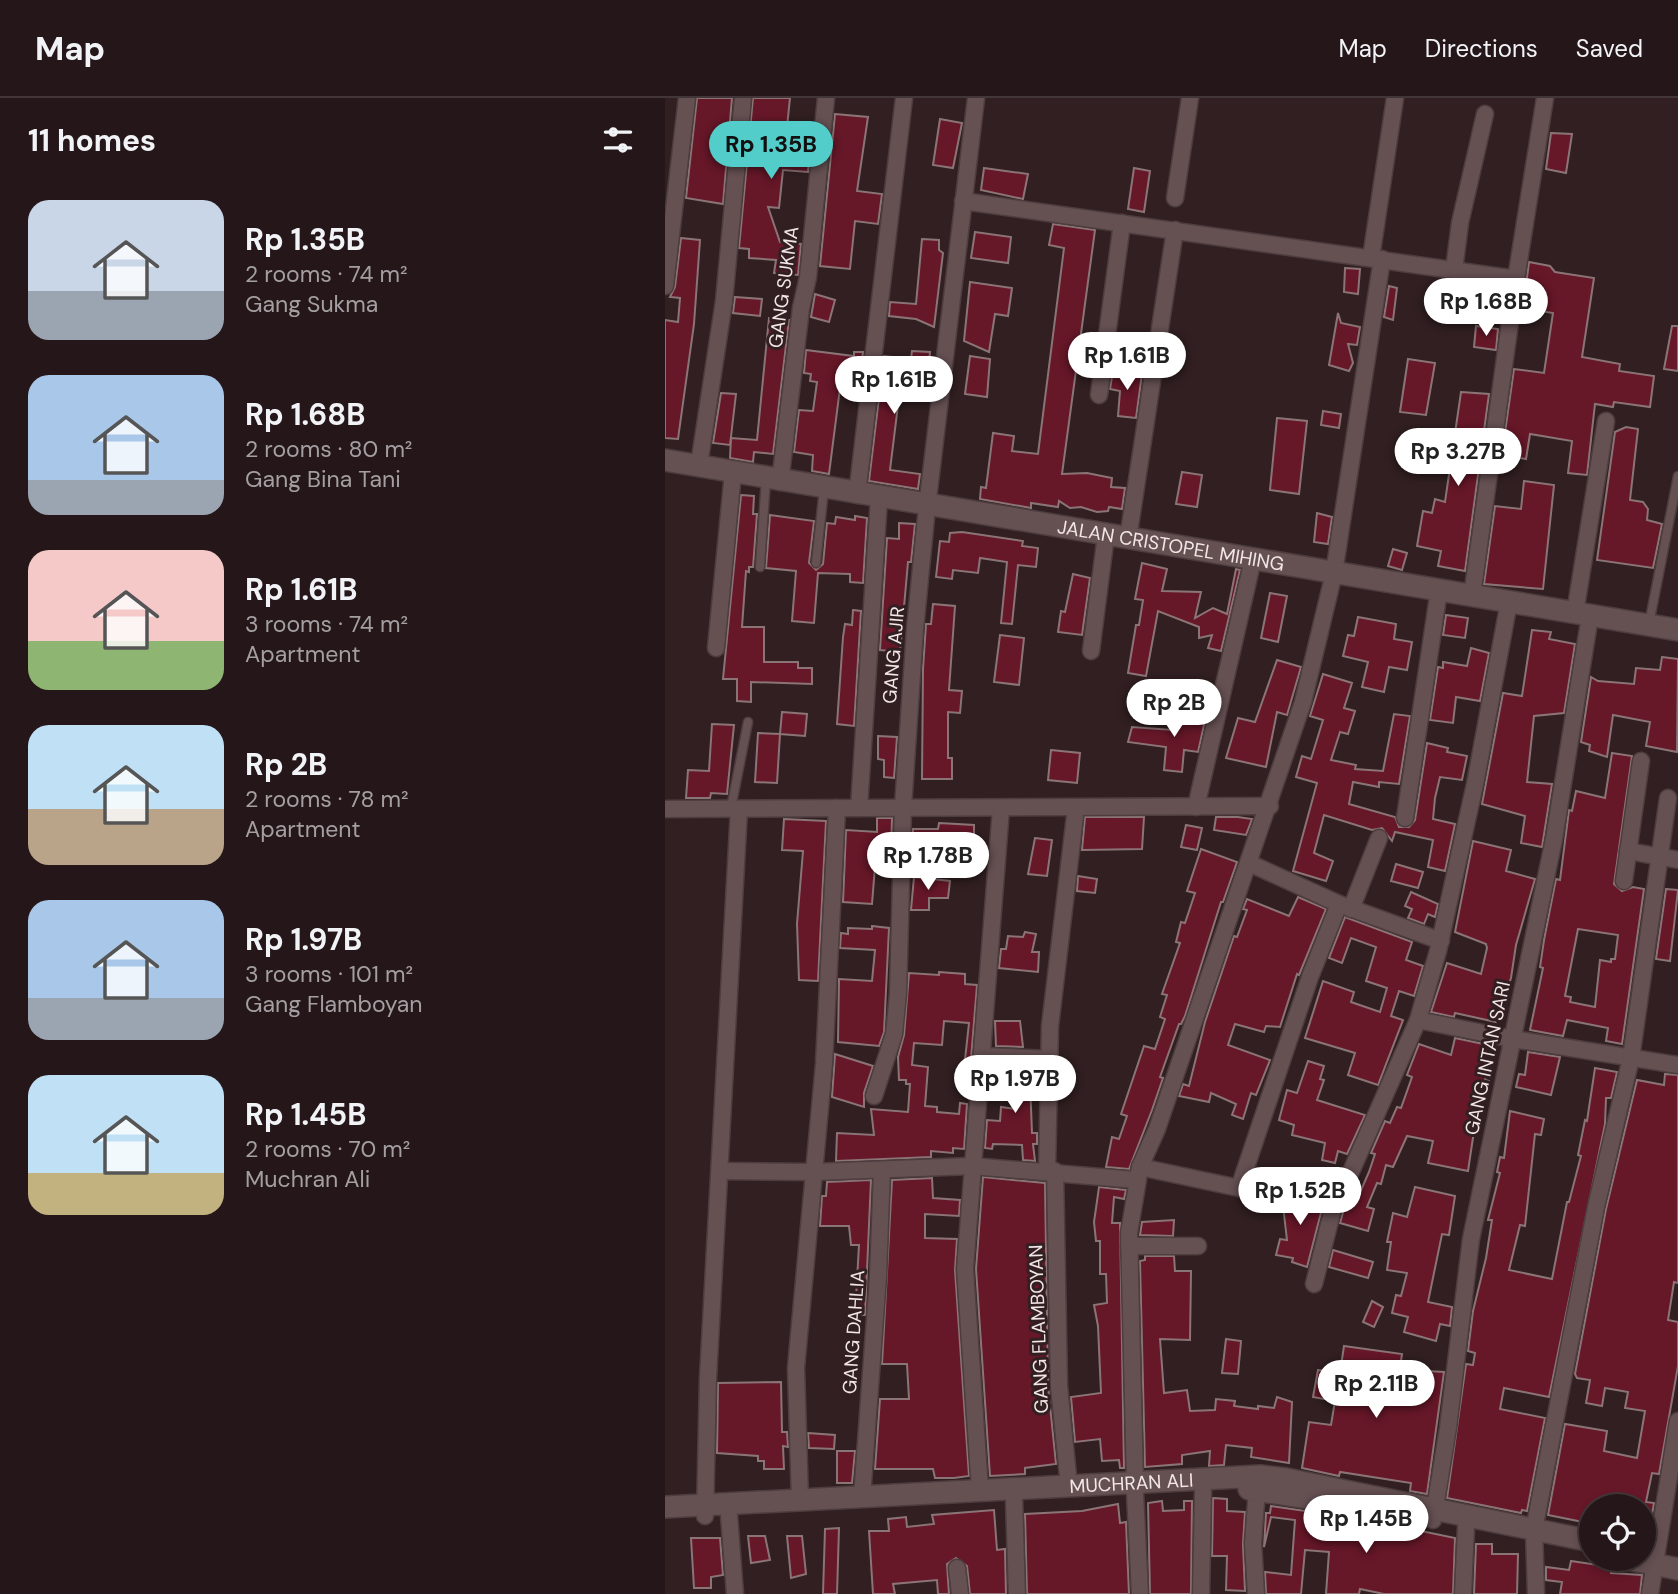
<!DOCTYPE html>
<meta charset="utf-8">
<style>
:root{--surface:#251719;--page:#312426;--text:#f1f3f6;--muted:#a39fa2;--line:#423638;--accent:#53cdca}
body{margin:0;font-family:"DM Sans",sans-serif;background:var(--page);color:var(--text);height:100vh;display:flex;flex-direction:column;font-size:26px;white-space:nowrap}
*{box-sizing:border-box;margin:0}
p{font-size:23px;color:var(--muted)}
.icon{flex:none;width:38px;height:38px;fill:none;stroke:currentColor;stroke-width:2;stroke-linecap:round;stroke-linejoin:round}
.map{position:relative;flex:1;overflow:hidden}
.details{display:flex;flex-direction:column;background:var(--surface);width:665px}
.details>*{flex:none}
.tools{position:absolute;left:914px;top:1396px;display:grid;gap:14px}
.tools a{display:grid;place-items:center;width:77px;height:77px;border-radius:50%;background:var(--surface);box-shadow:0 4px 10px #0003,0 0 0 2px var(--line);font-size:35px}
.price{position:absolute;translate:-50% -60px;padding:0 16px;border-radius:24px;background:#fff;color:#222;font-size:23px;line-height:46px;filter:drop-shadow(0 2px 4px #0008)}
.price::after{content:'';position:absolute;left:50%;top:42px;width:21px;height:16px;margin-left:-10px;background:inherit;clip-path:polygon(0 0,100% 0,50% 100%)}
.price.on{background:var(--accent);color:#111}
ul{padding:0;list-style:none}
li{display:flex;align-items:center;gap:21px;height:175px;padding:0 28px}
li span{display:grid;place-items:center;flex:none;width:196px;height:140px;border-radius:21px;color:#555}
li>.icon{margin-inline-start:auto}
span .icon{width:84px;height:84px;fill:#fffc;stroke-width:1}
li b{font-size:30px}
h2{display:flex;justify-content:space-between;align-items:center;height:84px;padding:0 28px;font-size:30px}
header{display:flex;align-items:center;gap:42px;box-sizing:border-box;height:98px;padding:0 35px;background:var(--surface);border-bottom:2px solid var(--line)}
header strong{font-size:33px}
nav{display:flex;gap:38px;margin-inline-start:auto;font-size:24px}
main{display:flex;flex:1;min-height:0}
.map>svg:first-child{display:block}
.building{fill:#661728;stroke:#8b7476;stroke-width:2;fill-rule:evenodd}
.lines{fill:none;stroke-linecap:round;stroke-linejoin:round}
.service-casing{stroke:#4d3d3f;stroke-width:11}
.minor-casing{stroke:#4d3d3f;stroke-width:19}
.tertiary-casing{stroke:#4d3d3f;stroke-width:24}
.service{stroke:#655052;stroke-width:8}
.minor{stroke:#655052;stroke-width:16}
.tertiary{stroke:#655052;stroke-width:21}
.labels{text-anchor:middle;stroke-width:6;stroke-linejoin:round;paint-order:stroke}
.street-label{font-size:19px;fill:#f3e6e7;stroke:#311f21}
</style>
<header>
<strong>Map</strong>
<nav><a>Map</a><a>Directions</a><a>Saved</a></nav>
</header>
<main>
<section class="details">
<h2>11 homes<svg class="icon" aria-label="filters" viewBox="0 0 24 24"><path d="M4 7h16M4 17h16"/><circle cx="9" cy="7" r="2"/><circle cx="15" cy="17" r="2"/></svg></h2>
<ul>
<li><span style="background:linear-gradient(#c9d6e8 65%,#9aa5b1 0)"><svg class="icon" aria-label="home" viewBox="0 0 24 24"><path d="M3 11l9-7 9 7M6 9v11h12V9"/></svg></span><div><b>Rp 1.35B</b><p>2 rooms · 74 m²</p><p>Gang Sukma</p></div></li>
<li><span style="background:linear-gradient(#a9c7e8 75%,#9aa5b1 0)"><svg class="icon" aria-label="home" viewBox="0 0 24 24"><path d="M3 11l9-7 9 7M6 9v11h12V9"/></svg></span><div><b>Rp 1.68B</b><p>2 rooms · 80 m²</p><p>Gang Bina Tani</p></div></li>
<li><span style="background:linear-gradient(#f6c9c9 65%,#8fb573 0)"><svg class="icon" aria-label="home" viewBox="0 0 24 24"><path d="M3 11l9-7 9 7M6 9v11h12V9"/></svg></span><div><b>Rp 1.61B</b><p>3 rooms · 74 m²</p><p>Apartment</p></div></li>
<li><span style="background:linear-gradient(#bfe0f5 60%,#b9a48a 0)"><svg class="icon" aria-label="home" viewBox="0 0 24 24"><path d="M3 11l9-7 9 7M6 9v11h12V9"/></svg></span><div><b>Rp 2B</b><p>2 rooms · 78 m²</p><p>Apartment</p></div></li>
<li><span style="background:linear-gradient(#a9c7e8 70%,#9aa5b1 0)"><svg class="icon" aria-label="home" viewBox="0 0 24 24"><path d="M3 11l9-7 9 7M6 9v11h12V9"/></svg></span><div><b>Rp 1.97B</b><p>3 rooms · 101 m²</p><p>Gang Flamboyan</p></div></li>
<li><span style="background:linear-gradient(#bfe0f5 70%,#c2b280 0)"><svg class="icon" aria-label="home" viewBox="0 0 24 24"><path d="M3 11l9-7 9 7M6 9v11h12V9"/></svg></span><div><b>Rp 1.45B</b><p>2 rooms · 70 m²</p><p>Muchran Ali</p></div></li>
</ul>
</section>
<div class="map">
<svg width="1013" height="1496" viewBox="0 0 1013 1496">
<rect width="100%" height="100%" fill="#311f21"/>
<g class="building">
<path d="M32 0H67L58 106 21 100Z"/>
<path d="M88 0H125L122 29 147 31 143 74 118 72 114 110 103 109 115 144 136 146 133 177 109 175 111 162 84 160V151L74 150Z"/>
<path d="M170 16 203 19 192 93 217 96 213 126 190 123 185 171 155 168Z"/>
<path d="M275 21 297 25 288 70 268 67Z"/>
<path d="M886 35 907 36 901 75 881 71Z"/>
<path d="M319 70 363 76 358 101 316 92Z"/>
<path d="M469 70 485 73 479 114 463 111Z"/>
<path d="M388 126 430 132 397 376 422 375 447 380 446 389 460 390 457 411 444 409 443 413 432 414 416 409 405 410 394 403 393 409 366 405V410L315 401 316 389 321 390 328 335 349 338 347 353 373 356 399 150 384 147Z"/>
<path d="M310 134 346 139 343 165 306 160Z"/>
<path d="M16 140 35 142 29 226 13 341 0 340V222L13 224 15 200 5 199 10 189Z"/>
<path d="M257 141 274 142V152L278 155 269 229 251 221 224 218 225 204 251 206Z"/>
<path d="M864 164 885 168 890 174 929 180 917 259 955 266 954 273 989 278 985 309 949 304 948 309 930 306 922 377 903 375 907 343 865 336 861 361 848 359 849 349 838 348 849 271 879 275 888 215 858 210Z"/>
<path d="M680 170 695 171 693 196 679 194Z"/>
<path d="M305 184 347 190 343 218 330 216 324 254 299 243Z"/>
<path d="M724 188 732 190 728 222 719 219Z"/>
<path d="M150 196 170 202 164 224 146 219Z"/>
<path d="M70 199 97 201 95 218 68 215Z"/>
<path d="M673 215 676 225 695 229 692 247 683 246 688 265 684 273 664 267Z"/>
<path d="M104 220 124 222 108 356 89 354 88 364 65 360 66 340 92 342Z"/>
<path d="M811 228 833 231 831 252 809 249Z"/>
<path d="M1007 228H1013V273L999 271Z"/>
<path d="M141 252 189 258V254H198L194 291 175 290 164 376 147 373 148 357 129 354 134 312 148 313 152 284 145 283 146 276 139 275Z"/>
<path d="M247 253 265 254 262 285 236 283 225 372 255 376 253 391 204 383 219 258 246 261Z"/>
<path d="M305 258 325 261 322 299 300 296Z"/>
<path d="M743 261 770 265 761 317 735 314Z"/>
<path d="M448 272 477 276 471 320 453 318 455 293 445 291Z"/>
<path d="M796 294 824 296 800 473 773 468 776 453 752 448 758 413 767 415 770 401 780 404Z"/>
<path d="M56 295 71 296 65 347 48 345Z"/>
<path d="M658 313 676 316 674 330 656 327Z"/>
<path d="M612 320 642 323 634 396 605 392Z"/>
<path d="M961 329 973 331 965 402 978 404 983 411 982 422 997 426 988 470 932 462 950 334Z"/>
<path d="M517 374 537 377 532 409 511 406Z"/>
<path d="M859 383 889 387 878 491 819 486 830 408 856 411Z"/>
<path d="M76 397 89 398 88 416H92L88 469H84V474L81 473 77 529H99V564H133V570H147V586L86 584V604L72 603V581H58Z"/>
<path d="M652 415 667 419 663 446 649 444Z"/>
<path d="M105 417 149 423 144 465 151 472 158 466 162 425 170 426 171 419 190 422V418L202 420 198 485 185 484V476L153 475 149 525 127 523 131 473 101 470Z"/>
<path d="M234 425 250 426 246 464H243L235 554 215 552 222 440 234 441Z"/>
<path d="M297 434 358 443 357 448 373 450 371 469 353 467 347 526 336 525 342 464 315 460 313 475 288 472 287 481 271 479 275 443 284 444 285 435Z"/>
<path d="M728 451 742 455 737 472 723 468Z"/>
<path d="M477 465 502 471 497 493 536 494 530 520 548 510 562 516 571 471 575 472 556 553 543 550 547 537 534 540V529L493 513 481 578 463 575 471 527H474L478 502 470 501Z"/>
<path d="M408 476 425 480 417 537 393 534 396 513 400 514Z"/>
<path d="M605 495 622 498 613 544 596 540Z"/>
<path d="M268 506 290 508 284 592 297 593 295 615 283 614V660H287V681H257L258 571 261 526H266Z"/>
<path d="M188 512 196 513 189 628 172 626 178 539 180 526 187 527Z"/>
<path d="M781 517 803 520 800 540 778 537Z"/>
<path d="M693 519 731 526 729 541 747 544 742 572 724 569 719 594 697 589 703 564 678 558 683 537 689 538Z"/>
<path d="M867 532 886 534 884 541 910 546 899 615 869 618 862 684 887 686 877 749 856 745 860 718 817 706 838 595 857 598Z"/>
<path d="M335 537 359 540 354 587 329 584Z"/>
<path d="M806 550 824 555 815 603 791 599 788 625 765 622 773 569 778 570V564L802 568Z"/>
<path d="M997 559 1013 561 1012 654 981 648 985 624 948 617 942 659 924 653 925 647 916 644 926 579 933 583 969 586 971 570 995 572Z"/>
<path d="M612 562 636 569 622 617 612 614 601 669 561 660 573 620 590 624Z"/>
<path d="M658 576 687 585 679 610 690 613 683 636 675 634 666 662 691 667 690 671 718 673 729 616 745 618 734 686 714 684V689L688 684 684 706 730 719 734 729H744L750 722 762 645 783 650 782 654 802 658 797 682 775 679 770 700 768 721 790 726 780 773 763 769 768 742 730 734 727 743 717 730 707 732 659 717 649 755 668 763 661 783 628 773 652 685 631 679 637 658 646 661 658 622 645 618Z"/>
<path d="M512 613 541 618 533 654 519 652 517 674 499 672 501 649 463 644 467 629 508 632Z"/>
<path d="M117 614 142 616 140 638 115 636Z"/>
<path d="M47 626 69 627 62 696 46 695 45 700H21L23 672 44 673Z"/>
<path d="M93 635 115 636 112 685 90 684Z"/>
<path d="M213 638 232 639 229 680 219 679V662L213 661Z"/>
<path d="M386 652 415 655 412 685 383 682Z"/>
<path d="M947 655 967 658 949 786 957 793 968 789 979 791 957 946 941 943 943 930 902 922 898 938 865 932 878 870 875 869 879 842 891 781 895 782 904 712 907 713 911 693 940 700ZM913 831 953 837 950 861H946V864L935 862 930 909 905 904 906 899 900 898Z"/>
<path d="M420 719H479L477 751 417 752Z"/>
<path d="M551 719H573L587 721 581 737 549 732Z"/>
<path d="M212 720H227L226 757 211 756 207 806 178 804 181 732 212 734Z"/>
<path d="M119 721 161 723 153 883 134 882 132 826 138 753 117 752Z"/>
<path d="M274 725 309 727V744L291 745 290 761H266L267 749H247L248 731H273Z"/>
<path d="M521 727 537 730 532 752 516 749Z"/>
<path d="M370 740 387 742 382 778 363 776Z"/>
<path d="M808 743 846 752 841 773 870 781 851 847 846 880 831 924 790 915 789 919 766 914 782 865 816 876 822 850 821 846 790 834Z"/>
<path d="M536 751 572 764 558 804H556L520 918 516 926H514L495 979 498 980 487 1012 464 1071 441 1069 447 1039 454 1041 462 1018 456 1016 479 948 490 951 500 921 495 919 502 897 497 896 515 845 511 844 516 824 520 825 530 795 522 793Z"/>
<path d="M731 766 758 774 753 790 726 783Z"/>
<path d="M413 778 432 781 430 795 412 793Z"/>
<path d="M249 779 285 783 283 800H264V812H246Z"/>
<path d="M1001 791 1013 792 1005 863 991 861Z"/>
<path d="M746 794 773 806 770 819 763 816 759 826 743 820 747 811 740 808Z"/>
<path d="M633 799 661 811 634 877 632 876 615 929 601 928 599 934 570 926 563 947 605 962 591 997 586 995 578 1021 567 1017 571 1006 546 995 544 1004 514 998 518 986 524 988 540 924 569 838 572 839 582 812 578 811 582 801 624 818Z"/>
<path d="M680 819 747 844 741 862 758 868 749 898 734 893 726 918 738 922 713 987 683 977 690 955 640 940 658 883 689 894 686 904 715 914 722 890 701 883 711 849 686 840 677 865 664 860Z"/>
<path d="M207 828 224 830 219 934 214 948 173 944 174 881 207 883 210 852 175 850 176 835 183 836V830L207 831Z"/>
<path d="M360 834 371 836 367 854H374L373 874 334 870 336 851H341L343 838 358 839Z"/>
<path d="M274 874 300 876V886L312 887 304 986H300L299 971 304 925 279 923 277 947 249 945 247 967 263 969 260 1008 272 1009V1014L294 1016 295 1005 302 1006 299 1051 288 1050V1055L266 1053V1059L171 1063 172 1035 209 1037 206 1011 243 1014 245 986H241V982H234L233 959 239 937 244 875 274 877Z"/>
<path d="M330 923H355L358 949 331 948Z"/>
<path d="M790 940 828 948 820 982 824 983 821 998 818 997 809 1033 803 1073 763 1065 768 1043 742 1038 728 1069 721 1067 716 1086 712 1085 702 1109 709 1111 703 1133 675 1125 681 1104 690 1106 704 1074 710 1056 706 1055 720 1023 725 1025 732 1009 736 1010 747 979 742 977 754 946 786 957Z"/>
<path d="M863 954 895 959 886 997 851 989 854 976 860 977Z"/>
<path d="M170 956 208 968 199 995V1009L167 999Z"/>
<path d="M643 963 659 968 655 981 659 982 652 1002 700 1017 682 1056 673 1053 670 1065 657 1062 660 1045 627 1037 629 1027 614 1022 622 992 632 995Z"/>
<path d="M343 970H356V974L374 972 373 983 365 984 367 1035H372V1046H368L370 1063 358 1062 357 1047 328 1046 327 1051 320 1050 322 1022 335 1023 336 1009 351 1011 350 987 335 985 333 973H342Z"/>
<path d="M930 970 952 974 946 1000H941L940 1026 884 1299 839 1290 835 1311 880 1320 862 1413 857 1412 856 1415 782 1400 801 1266 808 1267 810 1255 803 1253 808 1213 821 1160 827 1122H823L835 1075 832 1074 835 1059 839 1060 845 1013 879 1021 876 1037 870 1036 860 1128 855 1127 844 1172 887 1181 902 1104H904L916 1058 913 1057 920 1022 922 1023Z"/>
<path d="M1000 976 1013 977V1185L1009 1184 1003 1222 1013 1224V1268L994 1376 987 1375 981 1404 989 1405 985 1428 978 1427V1409H926L923 1425 883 1417 900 1326 942 1333 939 1353 972 1360 980 1313 960 1310 963 1294 940 1290 937 1308 921 1305 925 1282 912 1280 910 1276 941 1111 972 982 999 987Z"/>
<path d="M318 1079 380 1085 383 1288 391 1366 360 1370V1376L325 1378 311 1171Z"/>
<path d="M267 1080 268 1100 295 1102 294 1118 260 1116V1140L292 1141 290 1172 304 1378 289 1380H270L268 1371H210L215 1301H244L242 1266H217L227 1082Z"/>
<path d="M206 1082 200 1217H190L194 1147H186L184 1128H155L157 1098H161L162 1084Z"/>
<path d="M434 1089 461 1092 459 1101 449 1099 447 1125H455L459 1370H455L454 1362 437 1363 435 1341 410 1344 406 1299 436 1295 433 1228 429 1207 442 1205 441 1176H435V1143H431L429 1124Z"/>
<path d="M750 1089 790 1098 784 1137 777 1136 763 1204 787 1209 785 1228 775 1226 771 1243 739 1234 743 1219 727 1215 731 1197 736 1198 742 1175 722 1172 726 1144H722L728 1115 742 1119Z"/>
<path d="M637 1096 660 1099 642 1169 627 1164 628 1160 611 1157 615 1141 622 1142 617 1099Z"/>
<path d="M509 1122 508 1138 475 1137 477 1124Z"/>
<path d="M668 1152 708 1164 703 1180 664 1169Z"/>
<path d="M480 1158H509L510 1173H526L525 1242 495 1241 499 1295 522 1292 525 1313 550 1312 551 1301 570 1303 569 1308 593 1311V1308L609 1310 612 1299 627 1304 624 1365 586 1359 587 1350 561 1347 559 1367 544 1368 545 1353 517 1357V1366L480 1369 475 1163 480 1162Z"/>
<path d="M707 1203 718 1209 709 1229 698 1224Z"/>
<path d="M561 1241 576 1243 573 1276 557 1275Z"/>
<path d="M679 1248 737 1256 734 1277 763 1281V1273L779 1274 762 1396 745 1393 746 1385 675 1374 674 1378 637 1370 644 1324 666 1327 670 1303 648 1299 653 1272 675 1275Z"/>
<path d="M116 1284 117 1334H122L123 1349 118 1348 119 1371H99V1363H93V1358L52 1355 53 1285Z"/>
<path d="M143 1335 170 1337 169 1351 144 1350Z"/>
<path d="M172 1353H190L187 1385H172Z"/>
<path d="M548 1400 562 1401V1413L580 1414 578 1446 580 1493 561 1492 562 1458H547Z"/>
<path d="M497 1403 498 1413 519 1412V1403H527L526 1496H485L483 1405Z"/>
<path d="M453 1406 455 1425 461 1424 464 1496H362L360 1416 417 1413Z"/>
<path d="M606 1408 654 1415 665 1411 688 1414V1418L713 1422V1424L790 1440 788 1496H719L695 1491 694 1496H661L664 1454 640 1452 636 1496H601L600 1474 626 1477 630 1422 606 1419 599 1449 601 1415H605Z"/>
<path d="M329 1412 332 1452 340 1451 341 1496H305L302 1468 291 1460 282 1466 284 1496H273L272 1482 228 1486 230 1496H208L204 1433H224L223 1421 241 1419 242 1429 269 1426 267 1417Z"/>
<path d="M174 1430 172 1496H158L160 1431Z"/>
<path d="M83 1438H100L105 1462 86 1465Z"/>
<path d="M122 1438H137L141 1476 126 1480Z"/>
<path d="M26 1440H55L58 1477 46 1479V1490H29Z"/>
<path d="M811 1446H827V1456H853L852 1496H809Z"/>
<path d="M906 1463 947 1469 946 1475 977 1477 975 1496H895L897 1484 881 1482V1469L904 1472Z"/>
</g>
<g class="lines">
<defs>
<g id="service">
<path d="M151 465 159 391"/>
<path d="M95 469 101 381"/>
<path d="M984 526 1013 378"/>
<path d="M66 710 83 624"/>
</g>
<g id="minor">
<path d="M510 100 525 0"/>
<path d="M298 103 851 181"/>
<path d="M706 160 730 0"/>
<path d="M789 172 795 125 820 16"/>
<path d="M0 188 22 0"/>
<path d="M434 297 457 125"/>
<path d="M34 367 59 203 78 0"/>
<path d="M115 384 136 210 143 179 161 0"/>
<path d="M192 397 239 0"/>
<path d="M463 441 510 132"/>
<path d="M807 498 851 181 880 0"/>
<path d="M910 515 941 323"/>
<path d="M51 550 68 375"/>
<path d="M426 553 441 437"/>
<path d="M531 709 588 461"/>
<path d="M194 710 214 400"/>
<path d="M0 711 605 708"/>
<path d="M740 720 774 492"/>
<path d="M963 753 1013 762"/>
<path d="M584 765 674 806 776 843"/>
<path d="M959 783 976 663"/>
<path d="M686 811 714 740"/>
<path d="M753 922 848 941 1013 967"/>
<path d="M317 958 384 961"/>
<path d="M209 998 229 936 233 896 238 709 250 531 262 409 311 0"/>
<path d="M475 1069 574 1090 648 1079 674 1087 681 1085 753 922 773 853 810 686 844 504"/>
<path d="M382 1072 385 928 411 710"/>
<path d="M56 1073 149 1074 307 1068 471 1082"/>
<path d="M390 1073 394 1288 404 1388"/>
<path d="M574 1090 645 879 674 806"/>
<path d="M464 1148H533"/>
<path d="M649 1186 674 1087"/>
<path d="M470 1384 464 1135 475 1069 492 1031 638 604 669 475 717 161"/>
<path d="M315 1392 300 1171 336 710"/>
<path d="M470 1395 475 1496"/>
<path d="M197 1399 213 1179 217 1072"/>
<path d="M349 1400 352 1496"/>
<path d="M135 1402 131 1270 159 966 172 710"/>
<path d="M64 1417 70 1496"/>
<path d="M40 1418 43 1280 74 711"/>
<path d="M768 1422 783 1330 806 1141 889 741 925 518"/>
<path d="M292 1470 295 1496"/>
<path d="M536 1496 538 1393"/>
<path d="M591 1496 588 1445 592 1391"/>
<path d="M798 1496 801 1429"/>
<path d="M871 1496 869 1432 931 1109 966 960 1003 700"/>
<path d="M985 1496 1013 1323"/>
</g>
<g id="tertiary">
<path id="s1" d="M0 362 1013 532"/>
<path d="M584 1391 656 1402"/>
<path id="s2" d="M0 1409 595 1378 621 1381 926 1443"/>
<path d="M963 1461 1013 1471"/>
</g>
</defs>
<use href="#service" class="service-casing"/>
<use href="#minor" class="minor-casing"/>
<use href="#tertiary" class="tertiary-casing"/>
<use href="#service" class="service"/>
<use href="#minor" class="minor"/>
<use href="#tertiary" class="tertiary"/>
</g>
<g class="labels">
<g class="street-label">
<text transform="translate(118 189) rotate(-82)" y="7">GANG SUKMA</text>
<text dy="7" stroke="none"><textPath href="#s1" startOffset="513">JALAN CRISTOPEL MIHING</textPath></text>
<text transform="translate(228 557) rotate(-85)" y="7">GANG AJIR</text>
<text transform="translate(822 960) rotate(-78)" y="7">GANG INTAN SARI</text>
<text transform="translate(373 1231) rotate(-92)" y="7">GANG FLAMBOYAN</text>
<text transform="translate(188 1234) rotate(-86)" y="7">GANG DAHLIA</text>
<text dy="7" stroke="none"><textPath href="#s2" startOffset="467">MUCHRAN ALI</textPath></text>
</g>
</g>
</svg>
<div class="tools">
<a><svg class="icon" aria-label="locate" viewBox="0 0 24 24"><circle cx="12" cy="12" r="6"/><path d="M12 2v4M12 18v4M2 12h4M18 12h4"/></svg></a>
</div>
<b class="price on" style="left:106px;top:83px">Rp 1.35B</b>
<b class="price" style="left:821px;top:240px">Rp 1.68B</b>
<b class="price" style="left:462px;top:294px">Rp 1.61B</b>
<b class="price" style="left:229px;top:318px">Rp 1.61B</b>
<b class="price" style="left:793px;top:390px">Rp 3.27B</b>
<b class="price" style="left:509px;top:641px">Rp 2B</b>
<b class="price" style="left:263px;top:794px">Rp 1.78B</b>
<b class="price" style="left:350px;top:1017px">Rp 1.97B</b>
<b class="price" style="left:635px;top:1129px">Rp 1.52B</b>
<b class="price" style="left:711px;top:1322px">Rp 2.11B</b>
<b class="price" style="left:701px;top:1457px">Rp 1.45B</b>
</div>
</main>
